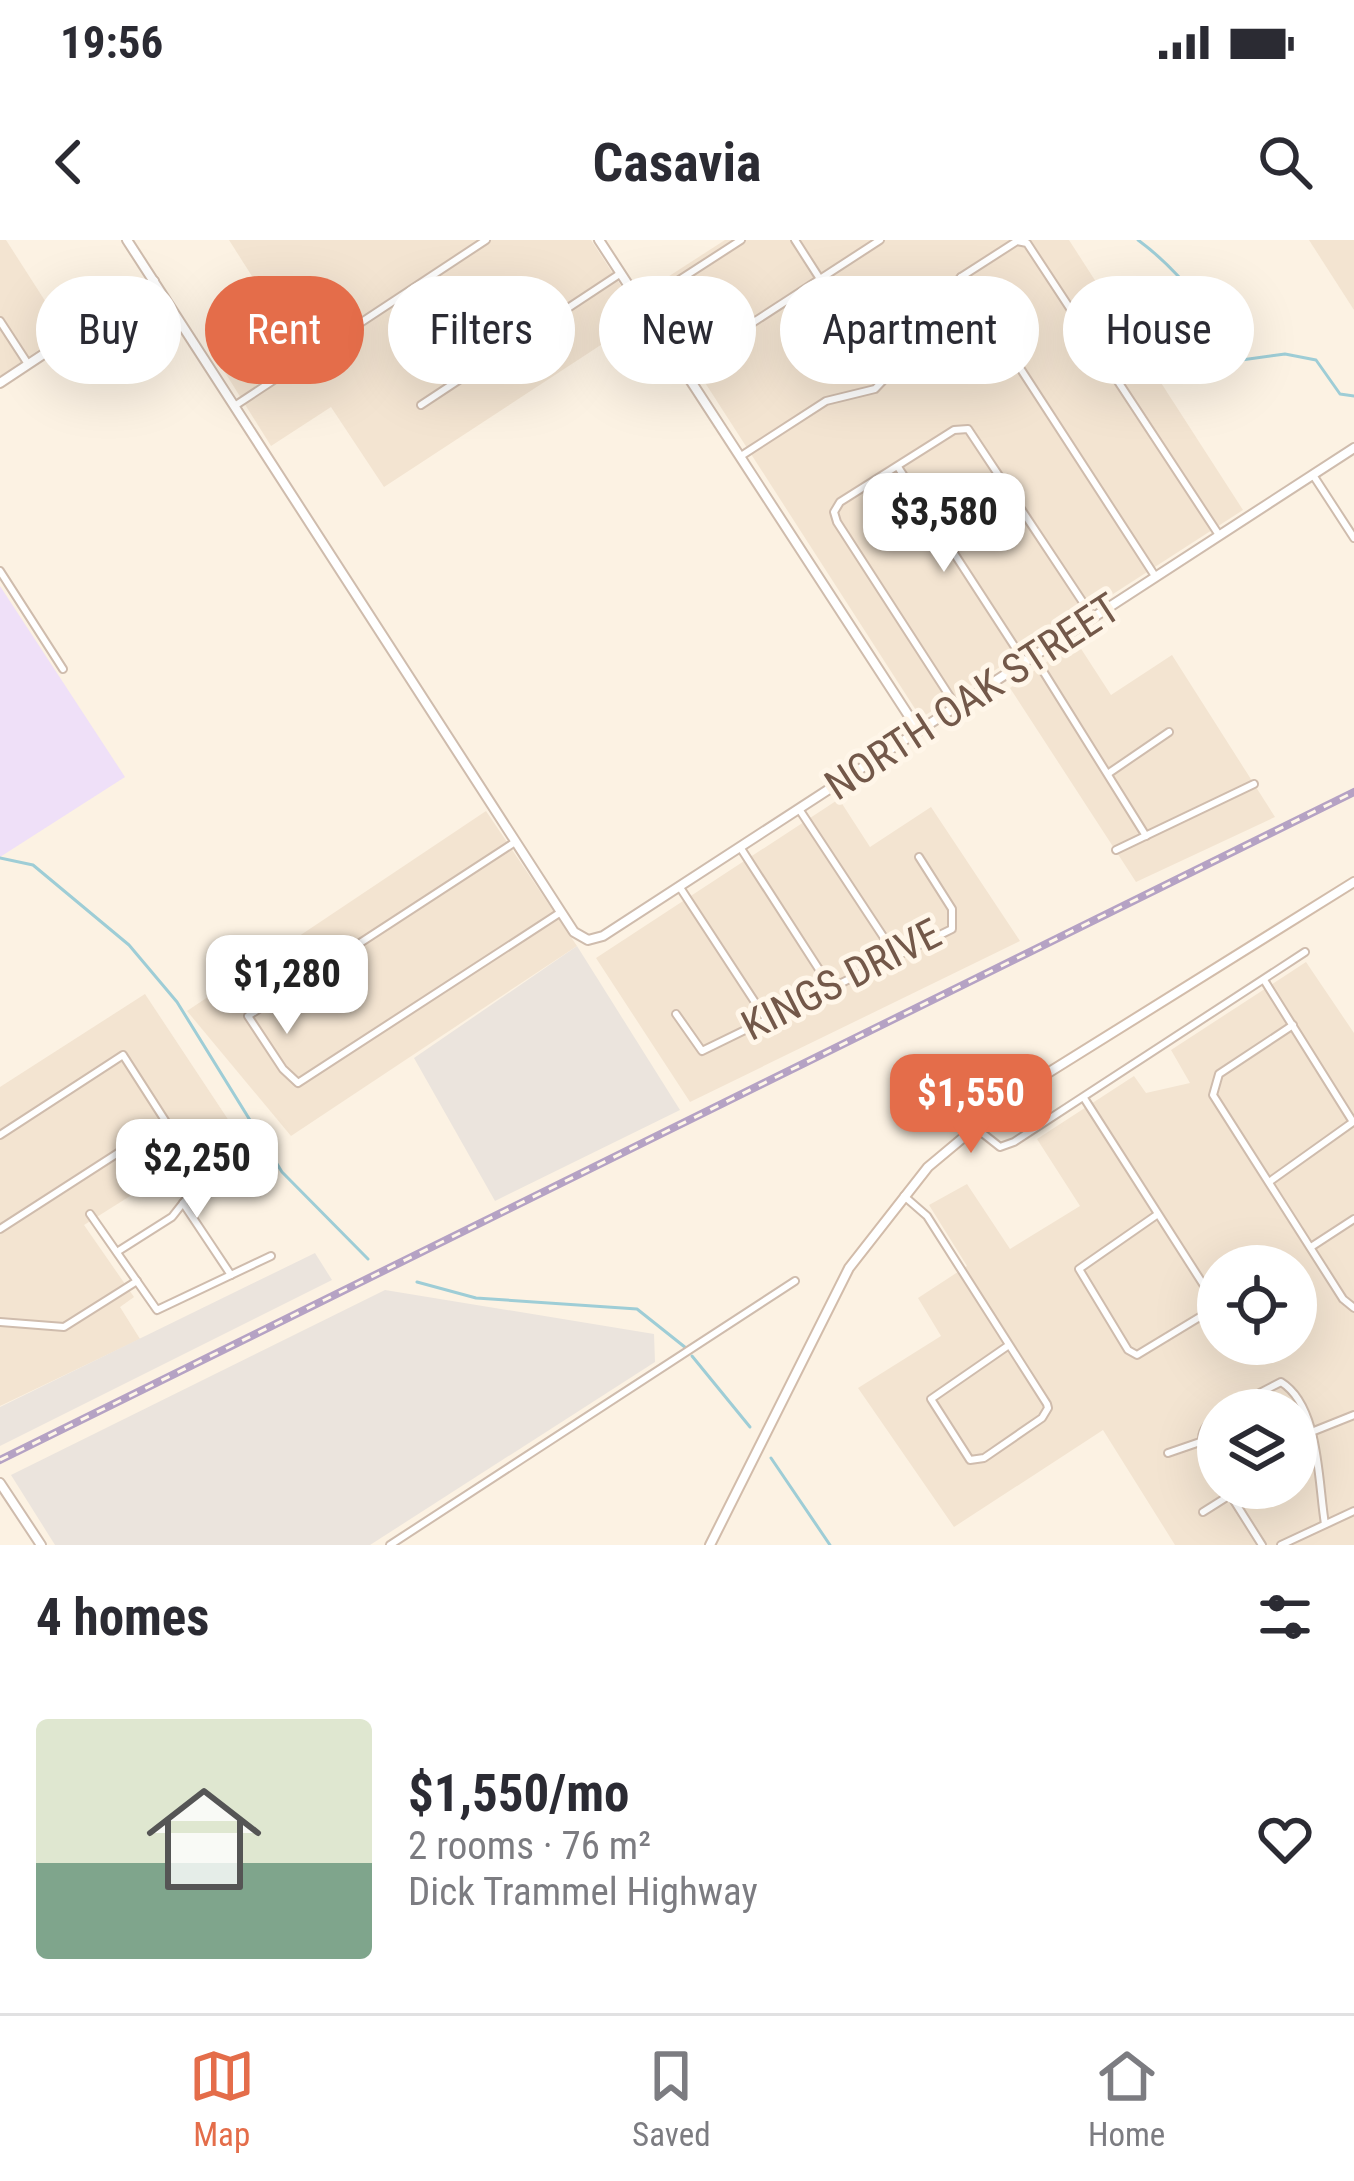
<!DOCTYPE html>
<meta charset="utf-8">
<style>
:root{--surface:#fff;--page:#f7f7f7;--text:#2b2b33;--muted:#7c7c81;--line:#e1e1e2;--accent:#e46d4a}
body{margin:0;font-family:"Roboto Condensed",sans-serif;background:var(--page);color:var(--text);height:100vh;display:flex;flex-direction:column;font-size:45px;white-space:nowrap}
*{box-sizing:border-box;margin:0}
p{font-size:39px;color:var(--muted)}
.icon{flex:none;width:66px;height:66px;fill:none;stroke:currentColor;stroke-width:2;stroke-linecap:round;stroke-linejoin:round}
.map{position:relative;height:1305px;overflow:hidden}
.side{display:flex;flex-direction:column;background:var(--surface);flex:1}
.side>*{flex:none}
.banner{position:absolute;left:36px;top:36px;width:1284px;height:108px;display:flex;gap:24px}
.controls{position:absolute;left:1197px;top:1005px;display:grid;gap:24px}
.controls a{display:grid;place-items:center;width:120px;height:120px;border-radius:50%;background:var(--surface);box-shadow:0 12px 48px #0002;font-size:60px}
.price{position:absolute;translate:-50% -102px;padding:0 27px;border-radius:24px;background:#fff;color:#222;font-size:39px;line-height:78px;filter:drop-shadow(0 3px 6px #0008)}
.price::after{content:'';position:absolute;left:50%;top:72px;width:36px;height:27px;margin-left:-18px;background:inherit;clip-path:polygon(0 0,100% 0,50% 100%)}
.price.on{background:var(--accent);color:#fff}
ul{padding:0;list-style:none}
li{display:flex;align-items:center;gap:36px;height:300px;padding:0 36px}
li span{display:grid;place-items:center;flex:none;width:336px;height:240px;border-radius:12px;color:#555}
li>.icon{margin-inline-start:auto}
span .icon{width:144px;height:144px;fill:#fffc;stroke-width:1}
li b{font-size:51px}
h2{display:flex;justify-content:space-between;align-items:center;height:144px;padding:0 36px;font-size:51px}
.pill{padding:0 42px;border-radius:54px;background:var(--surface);box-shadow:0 12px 48px #0002;font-size:42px;line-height:108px}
.pill.on{background:var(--accent);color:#fff}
.status{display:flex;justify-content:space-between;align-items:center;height:84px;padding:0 60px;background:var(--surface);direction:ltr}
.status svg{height:33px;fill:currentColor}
header{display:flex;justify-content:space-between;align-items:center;height:156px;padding:0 36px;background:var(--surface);font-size:54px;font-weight:700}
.tab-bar{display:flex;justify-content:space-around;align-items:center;height:168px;border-top:3px solid var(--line);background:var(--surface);font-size:33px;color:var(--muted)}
.tab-bar a{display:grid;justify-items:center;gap:6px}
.tab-bar .on{color:var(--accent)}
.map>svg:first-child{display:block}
.residential{fill:#f3e4d1;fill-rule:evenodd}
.industrial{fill:#ebe4dd}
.education{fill:#efe0f8}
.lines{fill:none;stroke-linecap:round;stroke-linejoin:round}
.stream{stroke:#9ecdd6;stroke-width:3}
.minor-casing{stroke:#cfbcad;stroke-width:10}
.tertiary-casing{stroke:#cfbcad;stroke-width:12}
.secondary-casing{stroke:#d2bcaa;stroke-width:12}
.minor{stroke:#fff;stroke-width:6}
.tertiary{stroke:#fff;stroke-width:8}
.secondary{stroke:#fff;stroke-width:8}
.rail-casing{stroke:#b5a2c4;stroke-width:8}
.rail{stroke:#fff6e9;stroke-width:3;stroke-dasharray:9;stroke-linecap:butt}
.labels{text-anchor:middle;stroke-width:10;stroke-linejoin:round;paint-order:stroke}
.street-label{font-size:42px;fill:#735849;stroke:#fff6e9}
</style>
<div class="status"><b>19:56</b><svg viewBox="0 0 49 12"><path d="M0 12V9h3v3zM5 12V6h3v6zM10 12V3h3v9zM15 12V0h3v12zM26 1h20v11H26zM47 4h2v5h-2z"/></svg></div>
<header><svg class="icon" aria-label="back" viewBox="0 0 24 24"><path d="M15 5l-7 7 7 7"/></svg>Casavia<svg class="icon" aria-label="search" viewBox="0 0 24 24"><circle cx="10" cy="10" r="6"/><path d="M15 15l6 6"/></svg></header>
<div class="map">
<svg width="1354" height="1305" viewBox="0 0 1354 1305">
<rect width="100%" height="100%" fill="#fcf2e3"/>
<g class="residential">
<path d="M0 0H6L65 92 0 136Z"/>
<path d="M229 0H591L642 78 384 247 331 167 271 206 214 115 276 74Z"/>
<path d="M725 0H1069L1243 270 921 478 646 51Z"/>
<path d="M1309 0H1354V70Z"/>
<path d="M1076 401 1111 455 1172 415 1275 577 1136 642 1010 448Z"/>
<path d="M839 559 870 607 931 567 1020 701 690 862 596 718Z"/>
<path d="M486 571 577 706 291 896 187 771Z"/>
<path d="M1306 722 1354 793V1305H1175L1103 1190 954 1287 858 1148 941 1096 918 1058 967 1026 929 965 967 944 1010 1009 1080 966 1037 899 1134 836 1146 853 1190 843 1171 810ZM1218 1026H1296V1104H1218ZM1218 1170H1296V1248H1218Z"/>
<path d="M145 754 235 890 84 985 134 1057 120 1067 140 1099 0 1166V847Z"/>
</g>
<g class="industrial">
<path d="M577 706 680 870 495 961 414 818Z"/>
<path d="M315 1013 332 1040 0 1206V1167Z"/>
<path d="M385 1050 654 1094 655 1122 370 1305H55L11 1235Z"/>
</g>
<path class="education" d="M0 346 125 537 0 617Z"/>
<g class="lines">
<g class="stream">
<path d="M1138 0C1164 19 1194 50 1211 79 1220 94 1213 107 1227 122L1285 114 1316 120 1340 154 1354 156"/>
<path d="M0 618 33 625 129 705 177 762 282 932 368 1019"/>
<path d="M417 1042 476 1058 637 1069 686 1108"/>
<path d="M692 1116 750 1187"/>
<path d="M771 1218 830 1305"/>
</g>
<defs>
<g id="minor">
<path d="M795 0 820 39"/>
<path d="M961 37 1155 336"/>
<path d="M948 53 961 37 1017 1 1027 3 1219 295"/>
<path d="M642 64 741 0"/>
<path d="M0 81 28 124"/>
<path d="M683 128 880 0"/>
<path d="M236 165 486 0"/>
<path d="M421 165 621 33"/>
<path d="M741 216 826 161 875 149 893 130 884 107 870 100"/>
<path d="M898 227 1024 421"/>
<path d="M1313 235 1354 298"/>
<path d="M0 331 63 429"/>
<path d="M1033 415 1146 596"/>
<path d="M956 466 837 282 834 272 840 262 954 190 968 189 1092 376"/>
<path d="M1109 533 1169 492"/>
<path d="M799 569 896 716"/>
<path d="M515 602 248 776 283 829 298 843 561 672"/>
<path d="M740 607 831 748"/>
<path d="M1116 610 1254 544"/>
<path d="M679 646 766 779"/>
<path d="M1264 740 1353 882 1269 942"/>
<path d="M676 774 702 811 952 689V669L919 617"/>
<path d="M1293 785 1219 834 1213 855 1343 1059 1354 1068"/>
<path d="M1084 858 1210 1055 1208 1072 1137 1115 1128 1110 1079 1029 1158 974"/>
<path d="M976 888 1000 907 1014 902 1305 712"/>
<path d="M0 895 123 815 166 882 0 989"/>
<path d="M904 956 927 976 1047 1164 1048 1168 1042 1178 984 1218 970 1220 931 1159 1009 1105"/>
<path d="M183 963 231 1035"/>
<path d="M90 974 157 1070 271 1016"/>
<path d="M1311 1007 1354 979"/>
<path d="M120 1010 172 977 198 944 241 916"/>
<path d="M0 1082 64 1087 137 1041"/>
<path d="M1227 1170 1281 1142C1320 1166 1318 1243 1325 1284"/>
<path d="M1218 1176C1190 1194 1204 1213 1218 1235"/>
<path d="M1309 1193 1354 1175"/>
<path d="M1168 1213 1200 1202"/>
<path d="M1226 1248 1262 1305"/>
<path d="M1203 1272 1230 1255"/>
<path d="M390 1305 795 1041"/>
<path d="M1281 1305 1354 1271"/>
</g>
<g id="tertiary">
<path d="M127 0 561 672 574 692 588 700 603 696 1354 208"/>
<path d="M599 0 918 490"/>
<path d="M0 143 154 41"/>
<path d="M0 1243 41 1305"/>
</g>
<path id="secondary" d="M710 1305 849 1028 928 927 1019 851 1354 642"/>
</defs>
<use href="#minor" class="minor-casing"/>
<use href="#tertiary" class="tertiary-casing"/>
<use href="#secondary" class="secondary-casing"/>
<use href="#minor" class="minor"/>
<use href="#tertiary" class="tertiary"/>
<use href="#secondary" class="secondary"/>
<defs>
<path id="rail" d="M0 1220 1354 552"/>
</defs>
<use href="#rail" class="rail-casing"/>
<use href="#rail" class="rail"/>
</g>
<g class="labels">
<g class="street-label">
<text transform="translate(972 456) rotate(-33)" y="15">NORTH OAK STREET</text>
<text transform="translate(841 739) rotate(-27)" y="15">KINGS DRIVE</text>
</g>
</g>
</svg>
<div class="controls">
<a><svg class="icon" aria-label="locate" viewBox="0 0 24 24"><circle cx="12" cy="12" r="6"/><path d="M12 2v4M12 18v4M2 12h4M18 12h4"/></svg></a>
<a><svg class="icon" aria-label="layers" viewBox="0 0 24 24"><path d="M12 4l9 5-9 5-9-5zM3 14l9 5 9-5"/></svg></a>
</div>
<b class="price" style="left:944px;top:335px">$3,580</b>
<b class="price" style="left:287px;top:797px">$1,280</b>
<b class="price on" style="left:971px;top:916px">$1,550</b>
<b class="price" style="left:197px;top:981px">$2,250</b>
<div class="banner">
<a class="pill">Buy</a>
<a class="pill on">Rent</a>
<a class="pill">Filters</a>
<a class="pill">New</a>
<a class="pill">Apartment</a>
<a class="pill">House</a>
</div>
</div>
<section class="side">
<h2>4 homes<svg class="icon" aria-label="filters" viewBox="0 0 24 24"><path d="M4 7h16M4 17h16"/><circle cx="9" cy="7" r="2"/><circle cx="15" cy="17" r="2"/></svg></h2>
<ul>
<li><span style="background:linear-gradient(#dfe7d0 60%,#7fa58c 0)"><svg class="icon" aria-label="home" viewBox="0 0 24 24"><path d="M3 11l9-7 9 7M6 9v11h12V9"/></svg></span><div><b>$1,550/mo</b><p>2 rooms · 76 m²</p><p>Dick Trammel Highway</p></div><svg class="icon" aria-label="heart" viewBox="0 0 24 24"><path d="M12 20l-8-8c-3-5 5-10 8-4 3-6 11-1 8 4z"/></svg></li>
</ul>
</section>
<nav class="tab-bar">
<a class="on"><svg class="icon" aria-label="map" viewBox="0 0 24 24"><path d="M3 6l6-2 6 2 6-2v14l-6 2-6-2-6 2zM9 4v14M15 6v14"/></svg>Map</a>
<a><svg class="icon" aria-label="saved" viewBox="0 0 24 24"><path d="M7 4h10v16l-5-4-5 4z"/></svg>Saved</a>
<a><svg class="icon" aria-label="home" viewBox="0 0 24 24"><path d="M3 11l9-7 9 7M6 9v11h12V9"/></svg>Home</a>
</nav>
